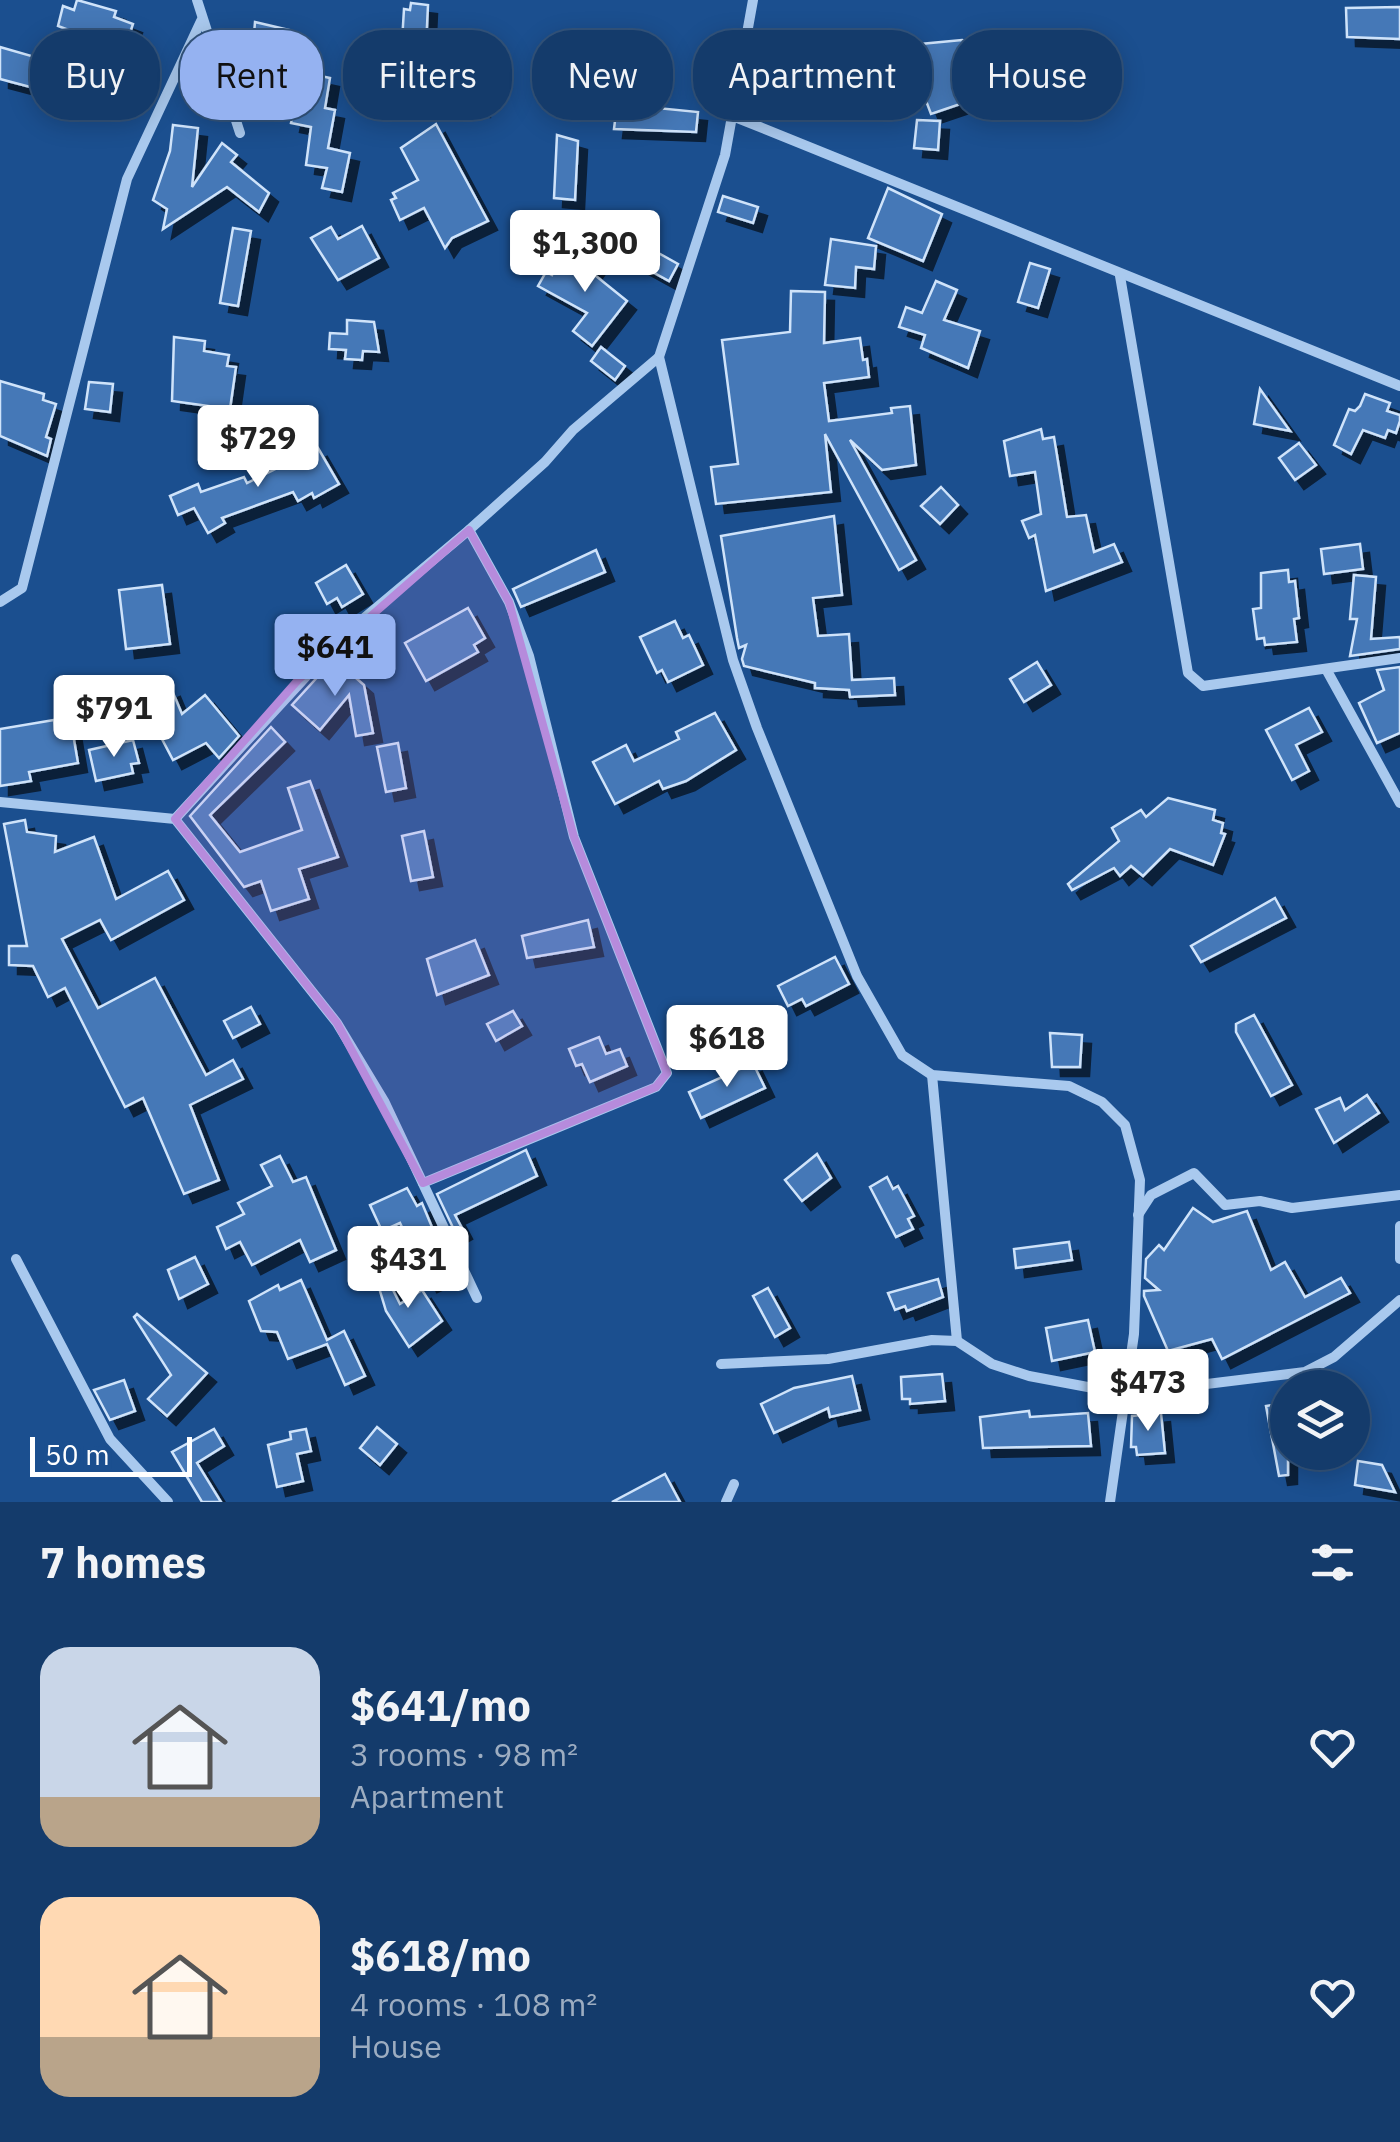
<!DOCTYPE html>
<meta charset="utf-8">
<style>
:root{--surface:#143b6b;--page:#1d4271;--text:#f1f3f6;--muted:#9dadc1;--line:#33557e;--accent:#95b2f1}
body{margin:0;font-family:"IBM Plex Sans",sans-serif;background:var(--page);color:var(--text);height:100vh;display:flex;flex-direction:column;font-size:38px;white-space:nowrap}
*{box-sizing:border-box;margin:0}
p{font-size:32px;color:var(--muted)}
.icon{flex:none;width:55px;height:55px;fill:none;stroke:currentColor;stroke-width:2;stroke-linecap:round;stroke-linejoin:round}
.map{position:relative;height:1502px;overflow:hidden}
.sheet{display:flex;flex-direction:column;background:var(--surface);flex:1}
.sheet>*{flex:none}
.guide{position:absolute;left:30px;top:30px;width:1340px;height:90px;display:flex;gap:20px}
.fabs{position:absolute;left:1270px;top:1370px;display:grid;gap:20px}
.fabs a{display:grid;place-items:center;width:100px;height:100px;border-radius:50%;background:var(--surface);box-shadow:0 5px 25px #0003,0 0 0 2px var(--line);font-size:50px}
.scale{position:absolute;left:30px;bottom:25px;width:162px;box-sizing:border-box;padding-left:10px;border:5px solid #fff;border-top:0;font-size:28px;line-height:35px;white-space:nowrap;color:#fff;-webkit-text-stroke:8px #1b4f8f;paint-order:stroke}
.price{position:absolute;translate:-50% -85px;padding:0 22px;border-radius:10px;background:#fff;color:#222;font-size:32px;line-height:65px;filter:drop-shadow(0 2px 5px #0008)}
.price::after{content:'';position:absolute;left:50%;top:60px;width:30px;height:22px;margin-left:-15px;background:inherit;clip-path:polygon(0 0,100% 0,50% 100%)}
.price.selected{background:var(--accent);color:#111}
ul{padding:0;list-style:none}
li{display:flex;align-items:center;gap:30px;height:250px;padding:0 40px}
li span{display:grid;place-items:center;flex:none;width:280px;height:200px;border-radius:30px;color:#555}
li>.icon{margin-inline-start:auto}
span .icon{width:120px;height:120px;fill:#fffc;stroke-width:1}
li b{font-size:42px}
h2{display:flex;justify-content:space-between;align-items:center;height:120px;padding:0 40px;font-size:42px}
.pill{padding:0 35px;border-radius:40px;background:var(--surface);box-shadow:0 5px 25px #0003,0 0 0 2px var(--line);font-size:35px;line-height:90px}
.pill.selected{background:var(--accent);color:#111}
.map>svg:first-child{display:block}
.building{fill:#4478b7;stroke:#cfe3fa;stroke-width:2.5;filter:url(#shadow)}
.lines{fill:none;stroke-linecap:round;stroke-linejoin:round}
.minor{stroke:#a9c9ee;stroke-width:10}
.marked{fill:#b68bdc;fill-opacity:0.2;stroke:#b68bdc;stroke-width:8;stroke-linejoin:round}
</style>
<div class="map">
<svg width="1400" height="1502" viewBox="0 0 1400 1502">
<defs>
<filter id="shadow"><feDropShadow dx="9" dy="9" stdDeviation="0" flood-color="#0009"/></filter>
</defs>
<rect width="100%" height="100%" fill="#1b4f8f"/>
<g class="building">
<path d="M77 0 116 11 114 17 133 24 124 51 58 26 63 6 74 10Z"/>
<path d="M411 3 428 5 426 47 466 56 460 85 483 88 481 108 440 104 443 78 400 74 404 9 410 10Z"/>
<path d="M1400 7V39L1347 37 1346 8Z"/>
<path d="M255 22 289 30 285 61 252 58Z"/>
<path d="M962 40 972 44 973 56H992L993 100 966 102 931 114 914 69 889 68V47Z"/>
<path d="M0 47 42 59 34 88 0 79Z"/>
<path d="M302 72 330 78 325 108 335 110 328 148 350 153 342 192 322 188 327 168 306 165 311 127 291 123Z"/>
<path d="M617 104 698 112 696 132 614 129Z"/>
<path d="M917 120 940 121 938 150 914 148Z"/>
<path d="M436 124 488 221 452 238 445 248 424 208 400 220 391 200 396 198 393 193 418 180 401 148Z"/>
<path d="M173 125 198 128 192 187 222 143 237 155 231 162 269 193 259 212 227 187 163 229 167 209 153 200 170 151Z"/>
<path d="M557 135 578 141 575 200 554 198Z"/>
<path d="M888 188 942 214 923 261 868 238Z"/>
<path d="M723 196 758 207 753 223 718 212Z"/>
<path d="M362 226 379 258 338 280 311 238 331 227 338 239Z"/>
<path d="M610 226 678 264 669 281 598 242Z"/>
<path d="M233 228 251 231 238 306 220 303Z"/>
<path d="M831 239 876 246 874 269 856 267 855 288 825 285Z"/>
<path d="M578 248 598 262 591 272 627 301 592 346 573 331 587 313 538 286 546 272 552 275 557 266 564 270Z"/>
<path d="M1030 263 1050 269 1038 308 1018 302Z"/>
<path d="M936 281 957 290 944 320 980 331 968 368 921 348 925 335 899 327 906 307 922 313Z"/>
<path d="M791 291 825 292 824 343 860 338 863 360 867 359 869 377 824 383 829 421 892 413 891 408 910 406 916 465 882 470 850 440 916 560 899 570 825 434 831 492 716 504 711 467 738 464 722 340 790 332Z"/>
<path d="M347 320 374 322 379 352 363 351 362 360 345 359 346 350 329 349 330 333 347 334Z"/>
<path d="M174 337 205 341 204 351 229 355 227 366 236 367 230 409 172 401Z"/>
<path d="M601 347 625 366 615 380 591 361Z"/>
<path d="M0 381 44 394 43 400 56 404 46 437 51 439 47 456 0 436Z"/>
<path d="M89 382 113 384 110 412 85 409Z"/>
<path d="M1260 389 1290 431 1254 424Z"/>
<path d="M1365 394 1390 403 1387 411 1400 415V421L1396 433 1388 430 1385 438 1363 430 1351 454 1334 445 1349 409 1355 411 1360 406Z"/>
<path d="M1041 429 1043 439 1054 437 1067 517 1086 515 1094 552 1114 544 1122 562 1046 591 1035 535 1029 538 1022 521 1041 514 1035 472 1010 476 1004 441Z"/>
<path d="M1299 443 1316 465 1295 480 1279 458Z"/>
<path d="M318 448 339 484 314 498 312 493 298 501 293 492 222 518 225 523 208 533 194 508 178 515 170 496 198 484 201 492 244 477 247 483Z"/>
<path d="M941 487 958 505 940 524 921 506Z"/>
<path d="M834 516 842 595 813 598 818 636 849 634 852 680 894 678 895 695 850 697 849 690 815 688V683L744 666 742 659 746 645 739 648 737 638 721 536Z"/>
<path d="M1360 544 1363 569 1324 574 1321 549Z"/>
<path d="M596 550 605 572 521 607 513 589Z"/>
<path d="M346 565 363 594 342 607 337 598 327 604 316 583Z"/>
<path d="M1288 570 1289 582 1295 581 1299 618 1294 619 1297 642 1265 645 1264 638 1257 639 1253 609 1261 608V573Z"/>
<path d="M1354 575 1376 577 1371 639 1400 637V649L1350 656 1357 619H1350Z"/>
<path d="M162 585 170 644 126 649 119 590Z"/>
<path d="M468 608 485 638 474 645 478 652 426 681 405 643Z"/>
<path d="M675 621 683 638 689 635 703 665 668 682 662 670 657 673 640 637Z"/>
<path d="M334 659 364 685 373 733 356 736 349 695 320 730 292 705Z"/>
<path d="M1037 662 1051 685 1024 702 1010 679Z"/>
<path d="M1400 667V733L1377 743 1359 703 1384 690 1377 670Z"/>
<path d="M171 688 182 714 205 695 239 736 219 758 206 743 173 760 142 701Z"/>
<path d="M1309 708 1322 732 1296 745 1309 771 1292 780 1266 730Z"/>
<path d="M715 713 736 750 686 781 663 789 659 781 615 804 593 762 626 745 634 761 679 739 676 732Z"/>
<path d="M54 720 55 731 72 728 78 763 29 772 31 781 0 786V729Z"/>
<path d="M271 727 285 742 210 815 240 852 302 830 288 788 310 781 338 857 299 869 309 899 271 911 261 881 244 887 190 816Z"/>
<path d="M133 740 139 763 131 764 133 773 96 781 89 750Z"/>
<path d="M398 743 406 788 386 792 377 747Z"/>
<path d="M1168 798 1215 810 1213 820 1223 823 1221 833 1225 834 1213 865 1170 849 1143 876 1131 866 1120 876 1114 868 1072 890 1068 884 1119 841 1112 828 1141 810 1146 817Z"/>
<path d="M25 820 27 832 56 836 55 852 94 837 116 899 168 871 184 900 111 940 100 920 62 939 98 1008 155 978 206 1075 233 1060 243 1079 190 1105 219 1180 184 1194 143 1098 125 1107 65 988 48 997 33 966 9 965V946H27L4 824Z"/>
<path d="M424 831 433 877 411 881 402 836Z"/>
<path d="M1275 898 1286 918 1201 962 1191 946Z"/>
<path d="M588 920 594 947 527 958 522 936Z"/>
<path d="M475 940 489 975 437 995 427 959Z"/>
<path d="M835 957 849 984 806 1006 802 999 788 1006 778 986Z"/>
<path d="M251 1007 260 1024 233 1038 224 1021Z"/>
<path d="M513 1011 522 1026 496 1041 487 1024Z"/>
<path d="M1254 1015 1292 1085 1271 1096 1236 1032V1024Z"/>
<path d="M1050 1033 1082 1035 1080 1067H1052Z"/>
<path d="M599 1037 606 1054 620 1049 627 1066 590 1082 582 1064 576 1066 569 1049Z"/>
<path d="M753 1063 765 1088 701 1118 689 1092Z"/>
<path d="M1367 1095 1379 1113 1334 1143 1316 1109 1340 1098 1345 1110Z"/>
<path d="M526 1150 537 1176 455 1215 463 1230 456 1234 437 1194Z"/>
<path d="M817 1154 831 1178 802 1201 785 1180Z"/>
<path d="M280 1156 293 1182 306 1177 336 1250 310 1262 300 1240 252 1265 240 1242 226 1249 217 1227 244 1214 238 1203 272 1186 261 1165Z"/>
<path d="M887 1177 893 1189 898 1186 914 1216 908 1219 913 1229 896 1237 870 1187Z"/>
<path d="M407 1188 417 1206 422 1203 451 1273 428 1283 400 1223 382 1231 370 1205Z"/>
<path d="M1193 1208 1213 1222 1247 1211 1271 1270 1285 1262 1305 1297 1341 1278 1350 1293 1222 1359 1212 1339 1168 1351 1144 1296V1291L1159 1290 1145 1278 1146 1259 1159 1245 1164 1250Z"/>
<path d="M1069 1242 1072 1260 1016 1268 1014 1249Z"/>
<path d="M195 1257 208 1284 179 1299 168 1270Z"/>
<path d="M382 1268 400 1304 422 1290 442 1321 409 1347 386 1311 374 1271Z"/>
<path d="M938 1279 943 1297 907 1311 905 1306 895 1310 888 1293Z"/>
<path d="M301 1280 327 1340 344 1331 365 1376 345 1385 327 1344 288 1359 277 1332 261 1331 249 1301 278 1285 280 1290Z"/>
<path d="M768 1288 790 1328 775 1337 753 1296Z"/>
<path d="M137 1314 207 1373 167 1416 148 1399 171 1375 134 1317Z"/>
<path d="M1088 1320 1095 1352 1052 1361 1046 1328Z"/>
<path d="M942 1374 945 1401 910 1404V1399H902L901 1377Z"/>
<path d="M852 1376 860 1410 830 1417 828 1408 774 1433 761 1404 794 1388Z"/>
<path d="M124 1380 135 1411 110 1420 94 1390Z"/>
<path d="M1288 1402V1475L1279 1476 1266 1406Z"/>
<path d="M1029 1411 1030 1417 1088 1413 1091 1446 983 1448 980 1417Z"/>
<path d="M1161 1413 1165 1453 1137 1455 1136 1447H1131L1132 1416Z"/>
<path d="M377 1427 397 1444 380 1465 360 1448Z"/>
<path d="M214 1429 224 1446 197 1463 221 1502H202L172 1452Z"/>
<path d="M306 1429 311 1451 297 1454 303 1481 277 1487 268 1445 291 1439 290 1432Z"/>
<path d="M1358 1461 1382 1465 1395 1492 1355 1485Z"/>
<path d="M665 1474 680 1502H612Z"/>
</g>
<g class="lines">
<g class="minor">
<path d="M197 0 240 133"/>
<path d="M753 0 725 155 659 357 733 660 757 728 857 976 902 1055 932 1075 1069 1086 1102 1102 1125 1125 1140 1180 1134 1334 1110 1502"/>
<path d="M735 117 1400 386"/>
<path d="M1120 276 1188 673 1203 686 1400 658"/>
<path d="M0 602 22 588 127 179 201 21"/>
<path d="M1326 669 1400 803"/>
<path d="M0 802 175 819 337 1023 384 1101 477 1298"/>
<path d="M175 819 345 634 469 530 545 462 573 430 659 357"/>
<path d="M932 1075 957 1341"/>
<path d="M423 1183 656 1087 667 1073 574 837 529 656 509 602 469 530"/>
<path d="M1138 1215 1151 1195 1194 1173 1225 1205 1260 1201 1292 1208 1400 1195"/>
<path d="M1400 1226V1259"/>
<path d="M16 1259 110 1439 168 1502"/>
<path d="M721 1364 828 1359 932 1340 957 1341 992 1364 1029 1376 1125 1394 1305 1372 1334 1357 1400 1300"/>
<path d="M726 1502 734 1484"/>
</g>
</g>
<path class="marked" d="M469 530 509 602 574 837 667 1073 656 1087 423 1183 337 1023 175 819 298 680Z"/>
</svg>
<div class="fabs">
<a><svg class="icon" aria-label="layers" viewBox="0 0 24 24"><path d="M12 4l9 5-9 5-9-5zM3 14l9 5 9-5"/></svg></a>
</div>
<div class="scale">50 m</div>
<b class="price" style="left:585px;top:295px">$1,300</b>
<b class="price" style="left:258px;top:490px">$729</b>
<b class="price selected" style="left:335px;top:699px">$641</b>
<b class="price" style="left:114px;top:760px">$791</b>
<b class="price" style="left:727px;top:1090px">$618</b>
<b class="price" style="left:408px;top:1311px">$431</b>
<b class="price" style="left:1148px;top:1434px">$473</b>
<div class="guide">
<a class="pill">Buy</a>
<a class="pill selected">Rent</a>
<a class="pill">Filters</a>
<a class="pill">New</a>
<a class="pill">Apartment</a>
<a class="pill">House</a>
</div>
</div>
<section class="sheet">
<h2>7 homes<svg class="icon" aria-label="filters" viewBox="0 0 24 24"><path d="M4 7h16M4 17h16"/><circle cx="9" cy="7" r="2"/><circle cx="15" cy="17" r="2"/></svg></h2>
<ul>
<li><span style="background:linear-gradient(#c9d6e8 75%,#b9a48a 0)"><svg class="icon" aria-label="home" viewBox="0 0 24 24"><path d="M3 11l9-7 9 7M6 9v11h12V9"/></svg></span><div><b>$641/mo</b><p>3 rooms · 98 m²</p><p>Apartment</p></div><svg class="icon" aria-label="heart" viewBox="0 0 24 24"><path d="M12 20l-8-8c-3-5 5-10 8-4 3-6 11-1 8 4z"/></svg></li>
<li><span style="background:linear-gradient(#ffd9b3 70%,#b9a48a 0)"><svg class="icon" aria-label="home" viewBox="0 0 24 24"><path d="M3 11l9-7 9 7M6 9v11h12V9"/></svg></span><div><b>$618/mo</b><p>4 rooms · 108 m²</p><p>House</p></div><svg class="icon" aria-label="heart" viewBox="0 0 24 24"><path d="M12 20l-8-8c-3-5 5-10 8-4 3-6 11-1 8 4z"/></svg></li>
</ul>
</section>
